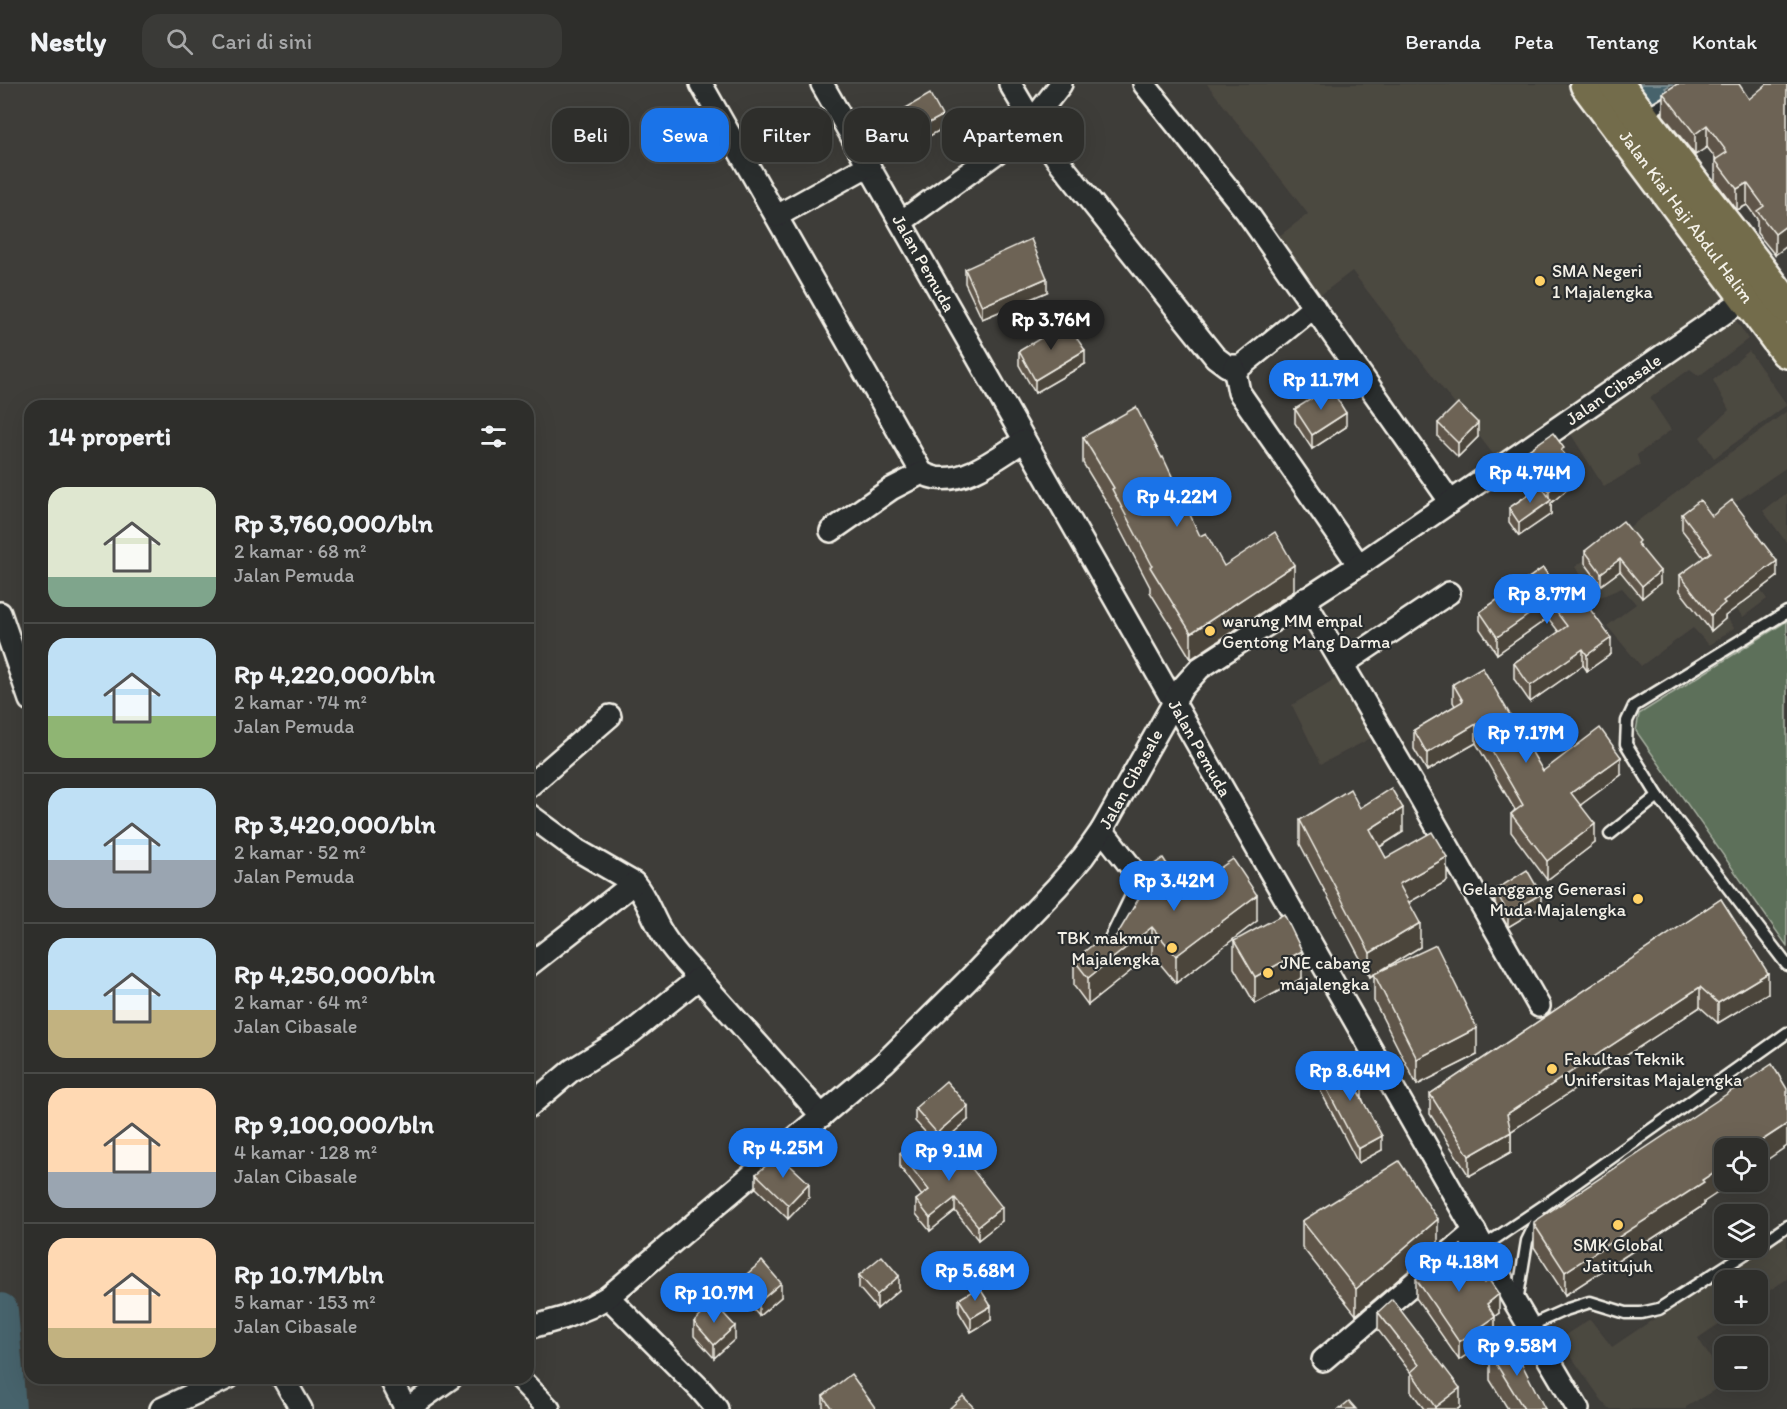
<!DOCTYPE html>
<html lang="id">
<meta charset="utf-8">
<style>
:root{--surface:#2e2e2b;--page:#3a3a37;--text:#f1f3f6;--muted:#a7a8a9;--line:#494a47;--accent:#1a73e8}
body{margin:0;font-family:Itim,sans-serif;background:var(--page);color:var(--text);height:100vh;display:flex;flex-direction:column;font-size:22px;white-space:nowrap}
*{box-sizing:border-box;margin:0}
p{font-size:20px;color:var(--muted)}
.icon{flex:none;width:33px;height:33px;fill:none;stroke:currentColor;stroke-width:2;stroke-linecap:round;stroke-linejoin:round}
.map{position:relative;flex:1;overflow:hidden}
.details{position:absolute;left:24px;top:316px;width:510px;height:984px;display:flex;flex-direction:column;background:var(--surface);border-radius:18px;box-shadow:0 6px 24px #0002,0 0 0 2px var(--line)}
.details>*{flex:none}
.guide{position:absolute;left:552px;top:24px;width:570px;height:54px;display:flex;gap:12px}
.fabs{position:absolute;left:1714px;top:1054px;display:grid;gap:12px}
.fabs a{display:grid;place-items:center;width:54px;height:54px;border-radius:12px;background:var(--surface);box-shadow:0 6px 24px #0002,0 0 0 2px var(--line);font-size:30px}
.price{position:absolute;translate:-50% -51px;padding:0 14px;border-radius:21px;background:var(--accent);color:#fff;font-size:20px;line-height:39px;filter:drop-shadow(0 2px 3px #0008)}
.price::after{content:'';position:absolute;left:50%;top:36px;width:18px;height:14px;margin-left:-9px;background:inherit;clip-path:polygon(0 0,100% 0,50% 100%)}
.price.selected{background:#222;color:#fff}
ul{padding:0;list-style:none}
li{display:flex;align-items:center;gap:18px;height:150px;padding:0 24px}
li+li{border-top:2px solid var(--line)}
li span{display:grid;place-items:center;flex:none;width:168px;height:120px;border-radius:18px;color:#555}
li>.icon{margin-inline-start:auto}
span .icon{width:72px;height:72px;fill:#fffc;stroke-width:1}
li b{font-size:26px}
h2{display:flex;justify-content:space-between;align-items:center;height:72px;padding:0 24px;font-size:26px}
.pill{padding:0 21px;border-radius:18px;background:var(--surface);box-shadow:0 6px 24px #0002,0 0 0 2px var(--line);font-size:21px;line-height:54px}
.pill.selected{background:var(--accent);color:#fff}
header{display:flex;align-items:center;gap:36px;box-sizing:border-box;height:84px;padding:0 30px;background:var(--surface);border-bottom:2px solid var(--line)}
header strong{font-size:28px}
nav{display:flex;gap:33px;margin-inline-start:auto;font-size:21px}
.search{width:420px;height:54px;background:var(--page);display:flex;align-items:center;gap:15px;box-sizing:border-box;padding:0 21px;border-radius:18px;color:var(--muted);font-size:22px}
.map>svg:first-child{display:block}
.built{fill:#4c4841}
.green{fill:#5d705a;stroke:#a8b0a1;stroke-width:1.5}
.water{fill:#47636c;stroke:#8c9c9e;stroke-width:1.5}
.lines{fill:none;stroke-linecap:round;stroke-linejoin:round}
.river{stroke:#47636c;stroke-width:36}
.service-casing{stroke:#f4f1e8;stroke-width:15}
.minor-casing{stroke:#f4f1e8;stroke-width:26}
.primary-casing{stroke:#f4f1e8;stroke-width:38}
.service{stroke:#2a2d2e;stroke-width:10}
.minor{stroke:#2a2d2e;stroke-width:21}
.primary{stroke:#736c4b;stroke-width:33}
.wall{fill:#5e5548;stroke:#f4f1e8;stroke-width:1.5}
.shaded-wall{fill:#4c453b;stroke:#f4f1e8;stroke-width:1.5}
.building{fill:#6d6354;stroke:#f4f1e8;stroke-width:1.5}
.poi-dot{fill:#ffd166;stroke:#2a2d2e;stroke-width:2}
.labels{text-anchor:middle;stroke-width:4.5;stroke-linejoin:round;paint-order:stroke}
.street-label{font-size:18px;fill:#f4f1e8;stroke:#2a2d2e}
.poi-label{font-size:18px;fill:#f4f1e8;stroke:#2a2d2e;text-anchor:start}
</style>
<header>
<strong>Nestly</strong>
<div class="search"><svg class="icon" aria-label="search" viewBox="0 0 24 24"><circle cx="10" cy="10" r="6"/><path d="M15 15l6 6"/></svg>Cari di sini</div>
<nav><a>Beranda</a><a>Peta</a><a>Tentang</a><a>Kontak</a></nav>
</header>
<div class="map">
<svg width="1787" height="1325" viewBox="0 0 1787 1325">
<rect width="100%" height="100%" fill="#3e3d39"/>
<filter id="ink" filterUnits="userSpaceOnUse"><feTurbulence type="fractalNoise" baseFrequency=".0167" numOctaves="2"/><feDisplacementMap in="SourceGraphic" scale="12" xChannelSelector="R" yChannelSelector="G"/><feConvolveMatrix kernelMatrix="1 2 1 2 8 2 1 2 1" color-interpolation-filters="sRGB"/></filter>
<g filter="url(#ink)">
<g class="built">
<path d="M1207 0H1568L1730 208 1503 383 1352 187 1314 216 1270 159 1308 130Z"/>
<path d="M1732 230 1748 255 1699 292 1690 285 1650 314 1671 346 1637 371 1640 381 1604 403 1567 344Z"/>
<path d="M1749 267 1787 321 1714 374 1700 353 1729 326 1713 296Z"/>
<path d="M1787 327V383L1708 437 1767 515 1743 533 1715 499 1708 505 1734 544 1709 561 1693 544 1641 582 1607 542 1636 520 1622 504 1598 514 1575 483Z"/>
<path d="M1787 409V459L1763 427Z"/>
<path d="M1343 590 1375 652 1321 680 1292 621Z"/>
<path d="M1787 1146V1195L1758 1214V1197H1725V1230H1734L1698 1254 1726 1299 1686 1323V1325H1608L1559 1255 1590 1235 1612 1263Z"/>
</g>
<path class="green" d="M1787 537V862L1636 647 1639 630Z"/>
<path class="water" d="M1634 0H1672L1665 4 1670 10 1651 23Z"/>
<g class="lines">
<path class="river" d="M0 1227 8 1325"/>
<defs>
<g id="service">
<path d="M1644 32 1695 0"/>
<path d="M1787 528 1634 622 1627 637 1626 660 1658 712 1787 881"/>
<path d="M1610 750 1658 712"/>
<path d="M1484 1162 1545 1121 1787 949"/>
<path d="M1758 1162 1787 1142"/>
<path d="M1517 1218 1527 1157 1539 1132"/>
<path d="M1529 1242 1565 1226 1590 1218 1626 1229H1641L1659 1225 1754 1164"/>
</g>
<g id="minor">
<path d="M701 0 922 389"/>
<path id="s1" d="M822 0 1516 1220 1578 1325"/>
<path d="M1061 0 1032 37 1057 75 1215 273 1227 282H1241L1314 223"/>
<path d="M1144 0 1246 127 1450 417"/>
<path d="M777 132 869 81"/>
<path d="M901 138 1010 59 1032 37 1010 0"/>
<path d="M1234 283 1239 308 1359 481"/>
<path d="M831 447 891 405 922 389C926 391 931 393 936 394 967 399 999 372 1024 357"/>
<path d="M1304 515 1412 699 1539 922"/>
<path d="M0 529 30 616"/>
<path d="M1343 580 1449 509"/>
<path d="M528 703 610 632"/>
<path d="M528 730 577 766 634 799C647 814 652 833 662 849 672 866 686 880 699 894"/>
<path d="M1102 746 1135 788 1138 810 1115 857"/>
<path d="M528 882 634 799"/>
<path d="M528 1023 572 986 627 952 699 894 822 1032"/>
<path d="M608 1213 699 1304 717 1325"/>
<path id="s2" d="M528 1244 563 1234 590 1223 608 1213 885 978 967 897 1057 803 1083 773 1102 746 1182 604 1200 584 1359 481 1746 214"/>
<path d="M1323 1276 1475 1147"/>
<path d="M283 1294 301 1325"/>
<path d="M390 1294 406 1325"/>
<path d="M519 1294 549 1325"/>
<path d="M161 1325 228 1294"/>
<path d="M407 1325 451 1294"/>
</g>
<g id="primary">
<path id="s3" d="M1587 0 1787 267"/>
<path d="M1616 0 1787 222"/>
</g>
</defs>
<use href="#service" class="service-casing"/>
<use href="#minor" class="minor-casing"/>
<use href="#primary" class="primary-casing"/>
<use href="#service" class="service"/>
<use href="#minor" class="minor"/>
<use href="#primary" class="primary"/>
</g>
<g class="wall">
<path d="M1787 0 1775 171 1757 149V135L1747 121 1737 126 1715 97V76L1716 75 1707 63 1695 71 1663 31V9L1749 15Z"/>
<path d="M885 36 942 45 897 70 885 49Z"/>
<path d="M965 185 1047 208 982 235 965 199Z"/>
<path d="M1019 267 1085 280 1035 309 1019 281Z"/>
<path d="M1295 325 1346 343 1312 365 1295 339Z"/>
<path d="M1438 339 1478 353 1458 373 1438 353Z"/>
<path d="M1083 353 1200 452 1224 482 1294 507 1191 575 1150 508V503L1112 430V427L1083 379Z"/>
<path d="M1564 370 1576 398 1551 419V430L1519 452 1509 438V424L1536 405 1520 385V372Z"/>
<path d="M1682 430 1712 432 1758 452 1777 493 1725 532V535L1711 547 1680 507V491L1704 474 1682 446Z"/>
<path d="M1639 461 1660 499 1642 514 1620 487 1601 501 1585 479V467Z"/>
<path d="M1543 484 1568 518 1611 570 1587 587 1583 581 1530 618 1514 595V579L1559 548 1548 534 1497 570 1480 545V528Z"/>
<path d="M1453 600 1543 687 1621 691 1580 721 1595 759 1547 796 1511 748V730L1515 726 1476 659 1427 687 1414 665V646L1455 622 1453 618Z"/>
<path d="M1360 724 1403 748 1380 763 1386 774 1447 797 1409 818 1420 863 1375 890 1477 971 1417 1001 1374 917V890L1370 893 1300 760V736Z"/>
<path d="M1495 806 1541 823 1508 843 1495 819Z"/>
<path d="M1185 808 1257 837 1176 899 1152 870 1088 921 1074 902V876L1112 855Z"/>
<path d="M1721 815 1768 909 1718 939 1700 923 1511 1047V1068L1469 1092 1430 1030V1010Z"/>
<path d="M1234 857 1302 894 1255 920 1234 884Z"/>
<path d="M1318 988 1362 1014 1382 1066 1358 1079 1318 1002Z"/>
<path d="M915 1024 968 1036 937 1063 955 1086 1002 1137 978 1156 955 1127 930 1147 916 1130V1116L922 1112 900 1083V1069L926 1049 915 1037Z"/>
<path d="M756 1090 809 1113 788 1135 756 1104Z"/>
<path d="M1704 1118V1121L1565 1211 1534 1163V1140Z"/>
<path d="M1302 1137 1438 1162 1356 1231 1302 1163Z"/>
<path d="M1454 1167 1499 1229 1494 1232 1495 1251 1459 1276 1416 1214V1195Z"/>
<path d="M859 1191 899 1206 877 1225 859 1204Z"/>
<path d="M740 1196 781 1213 759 1232 740 1210Z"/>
<path d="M959 1215 991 1236 971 1248 959 1228Z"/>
<path d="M1378 1228 1460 1323 1458 1325H1424L1411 1307V1289L1378 1246Z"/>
<path d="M694 1238 735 1255 714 1274 694 1252Z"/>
<path d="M1490 1270 1545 1325H1508L1490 1296Z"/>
<path d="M823 1312 876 1325H823Z"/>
</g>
<g class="shaded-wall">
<path d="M942 32V45L897 70V56Z"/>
<path d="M1707 41V63L1695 71V50Z"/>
<path d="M1747 99V121L1737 126V105Z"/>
<path d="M1787 141V162L1775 171V150Z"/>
<path d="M1047 194V208L982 235V222Z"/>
<path d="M1085 266V280L1035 309V296Z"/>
<path d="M1346 329V343L1312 365V351Z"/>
<path d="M1478 339V353L1458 373V359Z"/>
<path d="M1576 384V398L1551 419V430L1519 452V439L1549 418V407Z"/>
<path d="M1620 475V487L1601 501V489Z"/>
<path d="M1777 477V493L1725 532V535L1711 547V531L1723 517Z"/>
<path d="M1294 481V507L1191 575V549Z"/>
<path d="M1660 487V499L1642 514V502Z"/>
<path d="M1548 517V534L1497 570V553Z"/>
<path d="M1611 554V570L1587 587V571Z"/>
<path d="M1583 565V581L1530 618V602Z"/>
<path d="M1476 640V659L1427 687V669Z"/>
<path d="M1621 673V691L1571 728V709Z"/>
<path d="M1403 724V748L1370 769V745Z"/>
<path d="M1595 740V759L1547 796V777Z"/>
<path d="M1447 773V797L1399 824V800Z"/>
<path d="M1541 810V823L1508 843V829Z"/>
<path d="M1257 811V837L1176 899V872Z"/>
<path d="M1420 839V863L1370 893V869Z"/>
<path d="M1152 843V870L1088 921V894Z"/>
<path d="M1302 867V894L1255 920V893Z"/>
<path d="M1768 889V909L1718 939V919Z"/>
<path d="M1700 903V923L1507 1050V1030Z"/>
<path d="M1477 944V971L1417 1001V975Z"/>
<path d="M1362 1001V1014L1356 1004Z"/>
<path d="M968 1022V1036L937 1063V1049Z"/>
<path d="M1787 1040V1062L1758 1082V1065H1749Z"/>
<path d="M1511 1048V1068L1469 1092V1072Z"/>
<path d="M1382 1052V1066L1358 1079V1065Z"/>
<path d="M1725 1081V1098H1734L1704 1118V1121L1565 1211V1188Z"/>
<path d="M809 1099V1113L788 1135V1121Z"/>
<path d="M955 1114V1127L930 1147V1134Z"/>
<path d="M1002 1123V1137L978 1156V1142Z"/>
<path d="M1438 1135V1162L1356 1231V1205Z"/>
<path d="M899 1192V1206L877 1225V1211Z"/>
<path d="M781 1199V1213L759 1232V1218Z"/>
<path d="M1499 1210V1229L1487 1238V1220Z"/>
<path d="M991 1222V1236L971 1248V1234Z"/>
<path d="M1495 1233V1251L1459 1276V1258Z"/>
<path d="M735 1242V1255L714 1274V1261Z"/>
<path d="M1460 1304V1323L1458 1325H1435V1323Z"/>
</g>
<g class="building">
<path d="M1677 0H1739L1749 15 1767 0H1787V141L1775 150 1757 127 1764 122 1747 99 1737 105 1715 76 1727 68 1707 41 1695 50 1663 9Z"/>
<path d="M930 10 942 32 897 56 885 36Z"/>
<path d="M1031 155 1047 194 982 222 965 185Z"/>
<path d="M1066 239 1085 266 1035 296 1019 267Z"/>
<path d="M1330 303 1346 329 1312 351 1295 325Z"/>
<path d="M1458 319 1478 339 1458 359 1438 339Z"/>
<path d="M1136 323 1162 374 1163 373 1200 452 1206 449 1224 482 1275 448 1294 481 1191 549 1150 483 1152 481 1112 405 1114 404 1083 353Z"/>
<path d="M1553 349 1564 364 1561 366 1576 384 1549 407 1520 372Z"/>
<path d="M1541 402 1551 416 1519 439 1509 424Z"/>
<path d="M1700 416 1712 432 1732 416 1758 450 1757 451 1777 477 1723 517 1725 519 1711 531 1680 491 1711 468 1682 430Z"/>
<path d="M1623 437 1639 457 1637 459 1660 487 1642 502 1620 475 1601 489 1585 467Z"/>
<path d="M1543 484 1568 518 1579 510 1611 554 1587 571 1583 565 1530 602 1514 579 1567 542 1548 517 1497 553 1480 528Z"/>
<path d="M1482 583 1543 687 1600 644 1621 673 1571 709 1595 740 1547 777 1511 730 1523 721 1476 640 1427 669 1414 646 1463 617 1453 600Z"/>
<path d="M1391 704 1403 724 1370 745 1386 774 1432 748 1447 773 1399 800 1420 839 1370 869 1300 736 1350 705 1360 724Z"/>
<path d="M1163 774 1185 808 1233 775 1257 811 1176 872 1152 843 1088 894 1074 876 1101 854 1112 855 1117 851 1142 809 1149 784Z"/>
<path d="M1527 786 1541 810 1508 829 1495 806Z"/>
<path d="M1721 815 1768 889 1718 919 1700 903 1507 1030 1511 1048 1469 1072 1430 1010Z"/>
<path d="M1284 830 1302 867 1255 893 1234 857Z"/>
<path d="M1436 861 1477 944 1417 975 1374 890Z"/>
<path d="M1348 974 1362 1001 1356 1004 1382 1052 1358 1065 1318 988Z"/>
<path d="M1772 980 1787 1005V1040L1749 1065H1725V1081L1702 1096 1704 1098 1565 1188 1534 1140V1138Z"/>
<path d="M946 997 968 1022 937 1049 915 1024Z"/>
<path d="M926 1049 955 1086 966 1077 1002 1123 978 1142 955 1114 930 1134 916 1116 929 1106 900 1069Z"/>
<path d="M779 1071 809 1099 788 1121 756 1090Z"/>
<path d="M1399 1077 1438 1135 1356 1205 1302 1137Z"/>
<path d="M1461 1161 1484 1199 1489 1196 1499 1210 1487 1220 1495 1233 1459 1258 1416 1195 1452 1165 1454 1167Z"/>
<path d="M882 1172 899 1192 877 1211 859 1191Z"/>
<path d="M762 1177 781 1199 759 1218 740 1196Z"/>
<path d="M979 1203 991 1222 971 1234 959 1215Z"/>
<path d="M1392 1215 1460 1304 1435 1323 1411 1288 1419 1281 1378 1228Z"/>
<path d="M714 1219 735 1242 714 1261 694 1238Z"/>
<path d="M1510 1257 1545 1325H1524L1490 1270Z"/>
<path d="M851 1290 876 1325H832L823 1312Z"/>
<path d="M963 1312 975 1325H949Z"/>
<path d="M1349 1317 1356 1325H1339Z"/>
</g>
</g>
<g class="poi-dot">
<circle cx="1540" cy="197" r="6"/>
<circle cx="1210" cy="547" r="6"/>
<circle cx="1638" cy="815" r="6"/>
<circle cx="1172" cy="864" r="6"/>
<circle cx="1268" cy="889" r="6"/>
<circle cx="1552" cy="985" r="6"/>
<circle cx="1618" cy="1141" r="6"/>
</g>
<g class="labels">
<g class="street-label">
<text dy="6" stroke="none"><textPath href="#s3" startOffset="166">Jalan Kiai Haji Abdul Halim</textPath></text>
<text dy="6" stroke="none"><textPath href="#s1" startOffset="206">Jalan Pemuda</textPath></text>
<text dy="6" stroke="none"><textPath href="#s2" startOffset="1456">Jalan Cibasale</textPath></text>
<text dy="6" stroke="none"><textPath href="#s1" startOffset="764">Jalan Pemuda</textPath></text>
<text dy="6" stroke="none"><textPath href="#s2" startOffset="826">Jalan Cibasale</textPath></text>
</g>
<g class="poi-label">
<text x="1552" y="193">SMA Negeri<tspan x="1552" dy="21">1 Majalengka</tspan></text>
<text x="1222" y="543">warung MM empal<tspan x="1222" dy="21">Gentong Mang Darma</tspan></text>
<text x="1626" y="811" text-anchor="end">Gelanggang Generasi<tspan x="1626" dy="21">Muda Majalengka</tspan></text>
<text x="1160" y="860" text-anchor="end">TBK makmur<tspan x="1160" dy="21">Majalengka</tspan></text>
<text x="1280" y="885">JNE cabang<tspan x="1280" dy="21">majalengka</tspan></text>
<text x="1564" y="981">Fakultas Teknik<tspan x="1564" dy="21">Unifersitas Majalengka</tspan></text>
<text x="1618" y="1167" text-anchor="middle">SMK Global<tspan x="1618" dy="21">Jatitujuh</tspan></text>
</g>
</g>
</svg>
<div class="fabs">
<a><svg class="icon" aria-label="locate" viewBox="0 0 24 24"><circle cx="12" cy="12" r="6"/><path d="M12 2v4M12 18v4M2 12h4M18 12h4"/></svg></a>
<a><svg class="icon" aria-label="layers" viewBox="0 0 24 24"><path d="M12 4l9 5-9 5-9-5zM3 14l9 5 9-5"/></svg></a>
<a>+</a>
<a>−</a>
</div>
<b class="price selected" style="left:1051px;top:267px">Rp 3.76M</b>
<b class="price" style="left:1321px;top:327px">Rp 11.7M</b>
<b class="price" style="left:1530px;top:420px">Rp 4.74M</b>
<b class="price" style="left:1177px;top:444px">Rp 4.22M</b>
<b class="price" style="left:1547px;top:541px">Rp 8.77M</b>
<b class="price" style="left:1526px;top:680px">Rp 7.17M</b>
<b class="price" style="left:1174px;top:828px">Rp 3.42M</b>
<b class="price" style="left:1350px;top:1018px">Rp 8.64M</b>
<b class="price" style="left:783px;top:1095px">Rp 4.25M</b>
<b class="price" style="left:949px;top:1098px">Rp 9.1M</b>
<b class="price" style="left:1459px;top:1209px">Rp 4.18M</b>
<b class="price" style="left:975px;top:1218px">Rp 5.68M</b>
<b class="price" style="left:714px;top:1240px">Rp 10.7M</b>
<b class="price" style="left:1517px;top:1293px">Rp 9.58M</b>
<div class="guide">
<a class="pill">Beli</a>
<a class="pill selected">Sewa</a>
<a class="pill">Filter</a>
<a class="pill">Baru</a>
<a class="pill">Apartemen</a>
</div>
<section class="details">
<h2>14 properti<svg class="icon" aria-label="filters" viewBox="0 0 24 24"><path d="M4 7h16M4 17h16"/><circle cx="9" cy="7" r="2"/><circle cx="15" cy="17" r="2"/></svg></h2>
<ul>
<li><span style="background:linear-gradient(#dfe7d0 75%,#7fa58c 0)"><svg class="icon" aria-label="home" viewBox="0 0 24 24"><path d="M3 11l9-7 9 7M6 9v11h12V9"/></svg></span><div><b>Rp 3,760,000/bln</b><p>2 kamar · 68 m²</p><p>Jalan Pemuda</p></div></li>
<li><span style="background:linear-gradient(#bfe0f5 65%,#8fb573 0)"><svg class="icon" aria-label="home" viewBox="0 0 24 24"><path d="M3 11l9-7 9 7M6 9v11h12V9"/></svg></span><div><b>Rp 4,220,000/bln</b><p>2 kamar · 74 m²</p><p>Jalan Pemuda</p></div></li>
<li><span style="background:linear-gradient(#bfe0f5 60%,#9aa5b1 0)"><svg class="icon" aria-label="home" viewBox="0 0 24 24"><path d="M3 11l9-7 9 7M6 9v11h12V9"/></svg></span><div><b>Rp 3,420,000/bln</b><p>2 kamar · 52 m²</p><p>Jalan Pemuda</p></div></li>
<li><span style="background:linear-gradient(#bfe0f5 60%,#c2b280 0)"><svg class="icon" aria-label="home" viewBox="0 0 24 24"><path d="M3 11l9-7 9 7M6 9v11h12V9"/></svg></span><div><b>Rp 4,250,000/bln</b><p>2 kamar · 64 m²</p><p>Jalan Cibasale</p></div></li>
<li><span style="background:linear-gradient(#ffd9b3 70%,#9aa5b1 0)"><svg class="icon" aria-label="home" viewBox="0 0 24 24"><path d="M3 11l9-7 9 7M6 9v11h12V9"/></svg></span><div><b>Rp 9,100,000/bln</b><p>4 kamar · 128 m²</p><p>Jalan Cibasale</p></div></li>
<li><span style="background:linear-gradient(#ffd9b3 75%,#c2b280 0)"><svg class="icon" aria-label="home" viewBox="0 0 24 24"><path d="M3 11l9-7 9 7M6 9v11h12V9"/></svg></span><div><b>Rp 10.7M/bln</b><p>5 kamar · 153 m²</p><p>Jalan Cibasale</p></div></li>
</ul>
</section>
</div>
